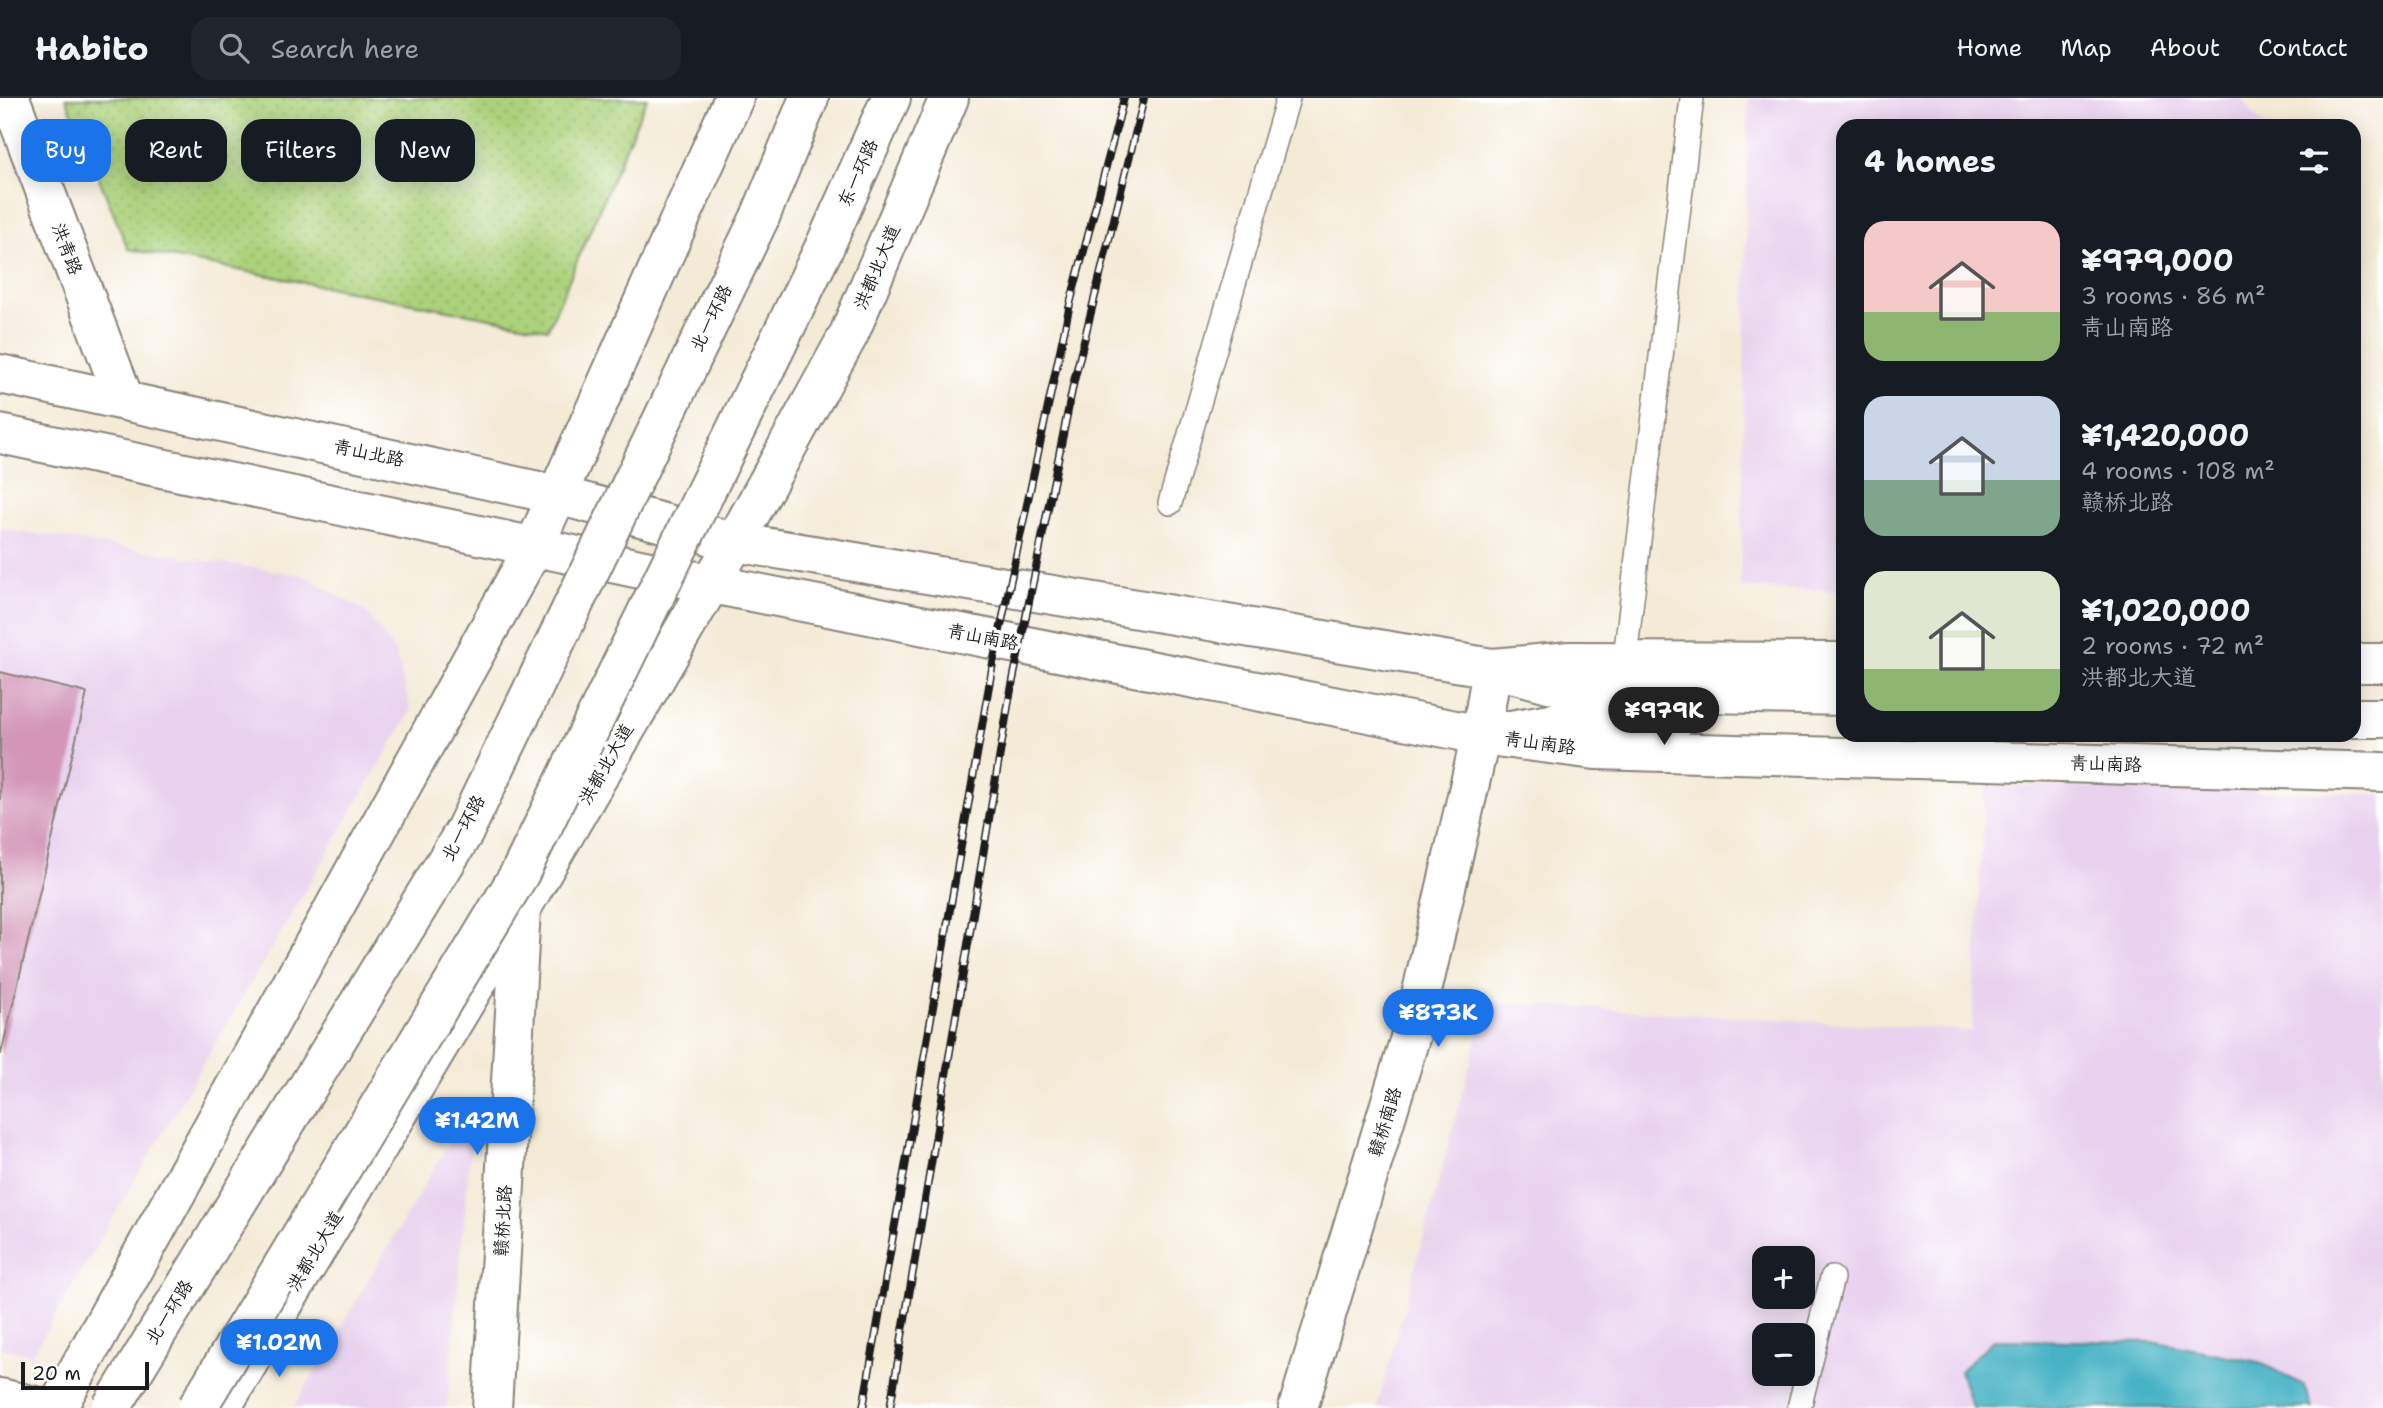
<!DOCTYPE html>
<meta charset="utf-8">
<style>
:root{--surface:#171b24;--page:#20242c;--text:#f1f3f6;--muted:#9ea1a6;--line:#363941;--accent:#1a73e8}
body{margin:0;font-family:"Shantell Sans","LXGW WenKai TC",sans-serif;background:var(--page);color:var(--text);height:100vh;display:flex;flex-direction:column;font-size:26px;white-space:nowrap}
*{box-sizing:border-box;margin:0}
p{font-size:23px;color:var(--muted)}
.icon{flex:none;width:38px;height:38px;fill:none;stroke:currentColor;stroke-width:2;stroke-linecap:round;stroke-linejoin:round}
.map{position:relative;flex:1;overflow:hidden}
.panel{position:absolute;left:1836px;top:21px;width:525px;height:623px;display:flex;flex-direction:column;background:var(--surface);border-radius:21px;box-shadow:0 4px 18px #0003}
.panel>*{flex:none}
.guide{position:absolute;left:21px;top:21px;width:665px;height:63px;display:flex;gap:14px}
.controls{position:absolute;left:1752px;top:1148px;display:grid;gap:14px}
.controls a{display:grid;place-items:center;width:63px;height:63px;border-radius:14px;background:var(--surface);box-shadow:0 4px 18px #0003;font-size:35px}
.scale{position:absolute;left:21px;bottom:18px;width:128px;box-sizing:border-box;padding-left:7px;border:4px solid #1c1c1c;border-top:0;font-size:19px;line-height:24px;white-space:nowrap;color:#1c1c1c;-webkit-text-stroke:5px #fff;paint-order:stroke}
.price{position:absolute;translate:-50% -60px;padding:0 16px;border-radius:24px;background:var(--accent);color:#fff;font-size:23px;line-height:46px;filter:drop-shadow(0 2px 4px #0008)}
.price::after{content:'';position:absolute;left:50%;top:42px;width:21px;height:16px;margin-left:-10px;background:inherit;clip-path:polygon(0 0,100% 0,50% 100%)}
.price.on{background:#222;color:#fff}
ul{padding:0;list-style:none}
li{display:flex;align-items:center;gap:21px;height:175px;padding:0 28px}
li span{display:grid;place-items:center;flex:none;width:196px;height:140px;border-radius:21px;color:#555}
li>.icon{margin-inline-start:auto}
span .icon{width:84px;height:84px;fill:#fffc;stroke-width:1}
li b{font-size:30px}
h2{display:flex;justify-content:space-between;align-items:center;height:84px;padding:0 28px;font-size:30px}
.pill{padding:0 24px;border-radius:21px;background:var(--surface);box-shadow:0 4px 18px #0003;font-size:24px;line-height:63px}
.pill.on{background:var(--accent);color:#fff}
header{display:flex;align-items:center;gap:42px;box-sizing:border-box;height:98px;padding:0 35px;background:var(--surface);border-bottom:2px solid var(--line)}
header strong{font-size:33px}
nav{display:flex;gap:38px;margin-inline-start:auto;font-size:24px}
.search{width:490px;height:63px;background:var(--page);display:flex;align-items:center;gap:18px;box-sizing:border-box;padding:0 24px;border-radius:21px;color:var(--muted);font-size:26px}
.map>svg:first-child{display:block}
.built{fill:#e8d2ee;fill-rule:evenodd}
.grass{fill:url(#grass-dots);stroke:#64774c;stroke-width:2}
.water{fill:#46b2c4;stroke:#316770;stroke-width:2}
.building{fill:#d396b7}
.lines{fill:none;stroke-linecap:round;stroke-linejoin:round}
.lane-casing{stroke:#88847a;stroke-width:26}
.street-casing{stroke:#88847a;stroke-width:42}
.secondary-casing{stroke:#88847a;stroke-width:42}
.primary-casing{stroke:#88847a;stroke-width:42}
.highway-casing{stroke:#88847a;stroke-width:42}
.lane{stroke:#fff;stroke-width:23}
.street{stroke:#fff;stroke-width:38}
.secondary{stroke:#fff;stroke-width:38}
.primary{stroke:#fff;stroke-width:38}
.highway{stroke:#fff;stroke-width:38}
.rail-casing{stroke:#1c1c1c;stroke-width:8}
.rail{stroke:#fff;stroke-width:5;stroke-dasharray:16;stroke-linecap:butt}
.highway-bridge-casing{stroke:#88847a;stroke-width:42;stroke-linecap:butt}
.highway-bridge{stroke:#fff;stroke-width:38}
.labels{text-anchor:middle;stroke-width:7;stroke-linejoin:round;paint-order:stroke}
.street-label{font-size:18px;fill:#1c1c1c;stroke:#fff}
</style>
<header>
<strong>Habito</strong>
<div class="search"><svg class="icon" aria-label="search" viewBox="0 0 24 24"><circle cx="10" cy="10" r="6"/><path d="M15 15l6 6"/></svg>Search here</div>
<nav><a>Home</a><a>Map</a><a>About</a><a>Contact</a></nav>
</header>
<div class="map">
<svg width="2383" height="1310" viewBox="0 0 2383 1310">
<defs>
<pattern id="grass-dots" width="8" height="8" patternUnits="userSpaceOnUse" patternTransform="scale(1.75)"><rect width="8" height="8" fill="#acd27c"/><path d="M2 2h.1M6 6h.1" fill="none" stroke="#93b46b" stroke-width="1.8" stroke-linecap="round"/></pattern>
</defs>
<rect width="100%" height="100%" fill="#fff"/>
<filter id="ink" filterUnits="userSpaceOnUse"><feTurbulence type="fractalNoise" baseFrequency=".0143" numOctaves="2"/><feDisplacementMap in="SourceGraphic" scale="14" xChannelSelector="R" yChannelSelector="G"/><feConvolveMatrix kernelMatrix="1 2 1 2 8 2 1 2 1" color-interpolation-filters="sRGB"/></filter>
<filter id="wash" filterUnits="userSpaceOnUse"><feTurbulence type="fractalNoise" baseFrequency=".00686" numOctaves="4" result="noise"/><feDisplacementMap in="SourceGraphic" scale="28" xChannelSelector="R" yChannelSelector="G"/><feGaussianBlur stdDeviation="1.57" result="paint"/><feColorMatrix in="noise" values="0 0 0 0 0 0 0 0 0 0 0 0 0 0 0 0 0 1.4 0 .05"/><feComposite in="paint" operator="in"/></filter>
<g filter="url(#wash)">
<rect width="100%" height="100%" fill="#f4ebd7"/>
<g class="built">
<path d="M1748 0H2242L2264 28H1843V493L1741 490Z"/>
<path d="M0 431 303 477 366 514 396 555 411 613 32 1257 0 1250Z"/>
<path d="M1985 687 2383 696V1310H1377L1487 904 1972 933ZM1764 1160H1802V1199H1764ZM1764 1237H1802V1276H1764Z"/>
<path d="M475 1001 447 1310H293Z"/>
</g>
<path class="grass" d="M66 0H647L548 231 128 151Z"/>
<path class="water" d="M1993 1242 2157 1244 2259 1264 2305 1288 2313 1310H1972L1960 1273Z"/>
<g id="blocks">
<path class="building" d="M0 574 87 595 1 956H0Z"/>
</g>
</g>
<g filter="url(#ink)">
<use href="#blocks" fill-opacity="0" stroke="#88847a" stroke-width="2"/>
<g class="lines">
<defs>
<g id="lane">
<path d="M1170 405 1288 0"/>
<path d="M1624 568 1692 0"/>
<path d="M1799 1310 1832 1180"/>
</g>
<g id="street">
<path d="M10 0 124 301"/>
<path d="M0 1300 44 1310"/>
</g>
<g id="secondary">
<path d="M2354 620H2383"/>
<path d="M1493 635 1580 620H1677"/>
<path d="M492 1310 521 811"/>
<path d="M1298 1310 1416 920 1481 637 1492 570 1575 592 1843 598"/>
</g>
<g id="primary">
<path d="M0 276 557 397 735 444 1492 570 1570 563 1843 564"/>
<path d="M0 336 711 486 1481 637 1595 652 2383 674"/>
<path d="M2354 565H2383"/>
<path d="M57 1310 534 449 734 0"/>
<path d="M221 1310 521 811 735 444 849 236 949 0"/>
</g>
<g id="highway">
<path d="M760 119 809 0"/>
<path d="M824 150 891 0"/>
</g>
</defs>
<use href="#lane" class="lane-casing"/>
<use href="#street" class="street-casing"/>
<use href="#secondary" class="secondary-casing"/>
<use href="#primary" class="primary-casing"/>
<use href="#highway" class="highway-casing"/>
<use href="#lane" class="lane"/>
<use href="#street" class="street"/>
<use href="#secondary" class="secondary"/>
<use href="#primary" class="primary"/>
<use href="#highway" class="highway"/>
<defs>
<g id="rail">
<path d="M863 1310 993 565 1070 206 1124 0"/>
<path d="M890 1310 1009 602 1074 283 1144 0"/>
</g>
</defs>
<use href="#rail" class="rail-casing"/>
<use href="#rail" class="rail"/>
<defs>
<g id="highway-bridge">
<path d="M111 1310 464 734 760 119"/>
<path d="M197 1310 520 775 824 150"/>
</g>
</defs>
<use href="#highway-bridge" class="highway-bridge-casing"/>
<use href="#highway-bridge" class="highway-bridge"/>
</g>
</g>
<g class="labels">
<g class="street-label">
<text transform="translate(858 75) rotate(-66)" y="6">东一环路</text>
<text transform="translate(67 151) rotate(69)" y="6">洪青路</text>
<text transform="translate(877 169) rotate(-67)" y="6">洪都北大道</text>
<text transform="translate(711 220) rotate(-64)" y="6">北一环路</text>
<text transform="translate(369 355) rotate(12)" y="6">青山北路</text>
<text transform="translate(983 539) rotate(11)" y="6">青山南路</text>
<text transform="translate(1540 645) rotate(8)" y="6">青山南路</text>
<text transform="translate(606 666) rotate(-60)" y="6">洪都北大道</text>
<text transform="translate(2106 666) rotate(2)" y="6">青山南路</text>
<text transform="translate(463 730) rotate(-62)" y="6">北一环路</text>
<text transform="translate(1385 1024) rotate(-73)" y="6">赣桥南路</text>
<text transform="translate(503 1123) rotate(-87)" y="6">赣桥北路</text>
<text transform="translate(315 1153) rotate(-59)" y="6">洪都北大道</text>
<text transform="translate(169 1214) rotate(-58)" y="6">北一环路</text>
</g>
</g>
</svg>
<div class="controls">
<a>+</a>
<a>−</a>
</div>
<div class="scale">20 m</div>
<b class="price on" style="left:1664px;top:649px">¥979K</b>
<b class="price" style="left:1438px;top:951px">¥873K</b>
<b class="price" style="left:477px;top:1059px">¥1.42M</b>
<b class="price" style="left:279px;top:1281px">¥1.02M</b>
<div class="guide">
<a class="pill on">Buy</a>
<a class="pill">Rent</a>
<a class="pill">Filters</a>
<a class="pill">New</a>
</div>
<section class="panel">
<h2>4 homes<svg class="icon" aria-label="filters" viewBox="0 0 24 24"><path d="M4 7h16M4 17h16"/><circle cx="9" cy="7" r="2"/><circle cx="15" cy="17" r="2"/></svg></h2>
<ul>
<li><span style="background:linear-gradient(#f6c9c9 65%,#8fb573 0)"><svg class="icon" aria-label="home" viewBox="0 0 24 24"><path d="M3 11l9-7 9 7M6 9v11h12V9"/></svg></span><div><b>¥979,000</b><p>3 rooms · 86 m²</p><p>青山南路</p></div></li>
<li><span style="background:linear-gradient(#c9d6e8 60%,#7fa58c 0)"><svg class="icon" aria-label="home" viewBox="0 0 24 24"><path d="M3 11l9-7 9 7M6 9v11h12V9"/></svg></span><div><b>¥1,420,000</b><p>4 rooms · 108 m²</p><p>赣桥北路</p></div></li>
<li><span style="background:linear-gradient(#dfe7d0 70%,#8fb573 0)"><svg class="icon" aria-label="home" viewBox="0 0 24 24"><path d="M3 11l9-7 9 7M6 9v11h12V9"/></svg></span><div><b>¥1,020,000</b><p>2 rooms · 72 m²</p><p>洪都北大道</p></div></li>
</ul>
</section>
</div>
